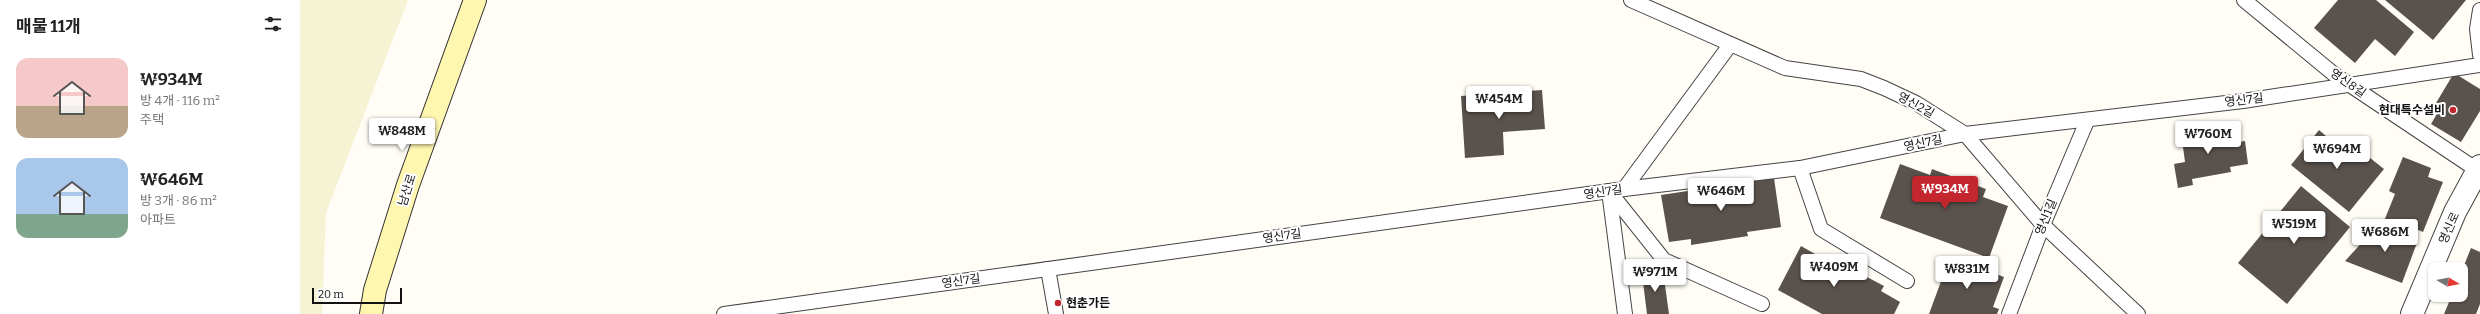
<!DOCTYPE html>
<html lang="ko">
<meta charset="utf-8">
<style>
:root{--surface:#fff;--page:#f2f2f2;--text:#222;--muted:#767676;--accent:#c4262e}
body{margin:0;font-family:Bitter,"Noto Sans KR",serif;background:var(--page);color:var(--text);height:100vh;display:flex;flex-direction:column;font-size:15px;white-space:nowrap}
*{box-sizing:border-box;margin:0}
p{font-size:13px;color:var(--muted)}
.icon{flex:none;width:22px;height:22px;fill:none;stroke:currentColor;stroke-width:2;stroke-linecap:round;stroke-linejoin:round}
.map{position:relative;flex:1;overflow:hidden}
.panel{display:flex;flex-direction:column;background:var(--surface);width:300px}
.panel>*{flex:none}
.needle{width:26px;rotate:100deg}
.fabs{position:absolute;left:2128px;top:262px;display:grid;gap:8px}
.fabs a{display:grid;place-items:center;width:40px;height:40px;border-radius:8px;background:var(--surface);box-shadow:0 1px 3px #0004;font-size:20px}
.scale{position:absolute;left:12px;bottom:10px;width:90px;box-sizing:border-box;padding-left:4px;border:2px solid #111;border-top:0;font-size:11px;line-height:14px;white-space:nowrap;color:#111;-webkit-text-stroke:3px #fff;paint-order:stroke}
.price{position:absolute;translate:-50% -34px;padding:0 9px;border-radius:4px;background:#fff;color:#222;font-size:13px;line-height:26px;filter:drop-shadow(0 1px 2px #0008)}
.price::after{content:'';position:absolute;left:50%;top:24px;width:12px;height:9px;margin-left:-6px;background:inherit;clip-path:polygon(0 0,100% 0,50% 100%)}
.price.selected{background:var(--accent);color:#fff}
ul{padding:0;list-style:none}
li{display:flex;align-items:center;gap:12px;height:100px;padding:0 16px}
li span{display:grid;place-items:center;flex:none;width:112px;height:80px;border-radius:12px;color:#555}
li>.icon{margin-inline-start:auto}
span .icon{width:48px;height:48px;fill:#fffc;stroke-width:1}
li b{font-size:17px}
h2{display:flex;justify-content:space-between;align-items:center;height:48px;padding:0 16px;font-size:17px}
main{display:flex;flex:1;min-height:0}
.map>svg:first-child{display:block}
.farmland{fill:#f6f3d4}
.building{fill:#5a524d}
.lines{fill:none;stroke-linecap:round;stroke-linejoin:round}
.service-casing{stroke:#444;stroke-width:16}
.tertiary-casing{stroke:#444;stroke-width:24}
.secondary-casing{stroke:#333;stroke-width:24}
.service{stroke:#fff;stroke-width:14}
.tertiary{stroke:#fff;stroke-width:22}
.secondary{stroke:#fff6b0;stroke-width:22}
.poi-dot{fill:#c4262e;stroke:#fff;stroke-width:1.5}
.labels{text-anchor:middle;stroke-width:4;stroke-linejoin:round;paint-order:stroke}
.street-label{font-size:12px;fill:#111;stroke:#fff}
.poi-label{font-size:12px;font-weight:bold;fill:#111;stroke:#fff;text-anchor:end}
</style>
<main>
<section class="panel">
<h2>매물 11개<svg class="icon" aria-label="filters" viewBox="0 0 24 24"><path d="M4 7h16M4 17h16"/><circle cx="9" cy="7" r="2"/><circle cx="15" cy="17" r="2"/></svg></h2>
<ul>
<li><span style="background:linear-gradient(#f6c9c9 60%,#b9a48a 0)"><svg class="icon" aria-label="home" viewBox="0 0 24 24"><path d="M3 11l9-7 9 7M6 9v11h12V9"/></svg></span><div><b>₩934M</b><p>방 4개 · 116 m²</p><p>주택</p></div></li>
<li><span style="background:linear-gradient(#a9c7e8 70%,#7fa58c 0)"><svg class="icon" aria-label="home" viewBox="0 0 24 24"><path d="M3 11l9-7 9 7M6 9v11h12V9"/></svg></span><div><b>₩646M</b><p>방 3개 · 86 m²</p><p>아파트</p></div></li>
</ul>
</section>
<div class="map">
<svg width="2180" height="314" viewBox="0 0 2180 314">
<rect width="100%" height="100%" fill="#fffdf5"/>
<path class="farmland" d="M0 0H108L26 213 22 314H0Z"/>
<g class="building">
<path d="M2038 0H2076L2114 32 2095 56 2075 39 2055 63 2014 28Z"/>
<path d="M2085 0H2166L2133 40Z"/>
<path d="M2154 73 2180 89V111L2161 142 2131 124 2138 112 2133 108Z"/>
<path d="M1242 90 1245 129 1203 132 1204 155 1165 158 1161 96Z"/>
<path d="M1925 125 1928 144 1945 141 1948 164 1930 167 1931 172 1892 179 1893 185 1878 188 1874 164 1885 162 1881 132Z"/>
<path d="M2019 130 2048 155 2055 146 2084 169 2049 212 1991 165Z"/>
<path d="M2103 157 2131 168 2128 177 2143 182 2123 232 2116 229 2114 233 2084 221 2095 194 2089 191Z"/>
<path d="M1600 164 1630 175 1632 169 1686 189 1683 197 1708 206 1689 258 1580 218Z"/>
<path d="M1474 178 1481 227 1447 232 1448 236 1391 245V239L1369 242 1361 195Z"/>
<path d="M2001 186 2050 227 1987 304 1938 263Z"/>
<path d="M2078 225 2118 240 2102 283 2045 261Z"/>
<path d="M1501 246 1531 263 1533 259 1584 286 1581 291 1600 302 1594 314H1522L1478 290Z"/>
<path d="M2171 248 2180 252V304L2176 314H2144L2152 295H2161V273Z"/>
<path d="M1650 257 1704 277 1693 307 1699 309 1697 314H1629Z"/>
<path d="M1363 271 1369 314H1347L1342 274Z"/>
</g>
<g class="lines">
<defs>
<g id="service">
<path d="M1331 0 1485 68 1561 79 1584 88 1616 103 1665 134 1743 225 1838 314"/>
<path d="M1944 0 2035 75 2180 172"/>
<path d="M2180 10 2177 29 2180 55"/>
<path d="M1500 168 1521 229 1607 281"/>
<path d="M1324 189 1430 45"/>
<path d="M1309 191 1364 260 1462 304"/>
<path d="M1309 191 1325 314"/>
<path d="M748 269 756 314"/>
<path d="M424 314 1324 189 1500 168 1665 134 1943 101 2180 65"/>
<path d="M1709 314 1743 225 1787 121"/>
</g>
<path id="tertiary" d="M2112 314 2155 212 2180 166"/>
<path id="secondary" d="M71 314 75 290 108 185 175 0"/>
</defs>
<use href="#service" class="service-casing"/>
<use href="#tertiary" class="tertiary-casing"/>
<use href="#secondary" class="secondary-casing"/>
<use href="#service" class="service"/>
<use href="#tertiary" class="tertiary"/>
<use href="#secondary" class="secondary"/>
</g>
<g class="poi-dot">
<circle cx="2153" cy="110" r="4"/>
<circle cx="758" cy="303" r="4"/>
</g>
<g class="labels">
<g class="street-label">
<text transform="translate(2048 83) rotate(35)" y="4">영신8길</text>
<text transform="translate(1944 100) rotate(-7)" y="4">영신7길</text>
<text transform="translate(1616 105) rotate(29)" y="4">영신2길</text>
<text transform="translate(1623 143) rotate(-12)" y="4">영신7길</text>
<text transform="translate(107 190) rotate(-72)" y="4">남산로</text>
<text transform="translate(1303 192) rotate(-8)" y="4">영신7길</text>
<text transform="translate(1746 217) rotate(-68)" y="4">영신1길</text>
<text transform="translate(2149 228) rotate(-66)" y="4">영신로</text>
<text transform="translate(982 236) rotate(-8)" y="4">영신7길</text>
<text transform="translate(661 281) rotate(-8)" y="4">영신7길</text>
</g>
<g class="poi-label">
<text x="2145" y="114">현대특수설비</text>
<text x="766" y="307" text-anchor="start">현춘가든</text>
</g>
</g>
</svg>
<div class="fabs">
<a><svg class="needle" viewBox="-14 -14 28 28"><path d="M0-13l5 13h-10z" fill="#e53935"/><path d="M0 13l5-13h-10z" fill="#767676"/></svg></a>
</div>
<div class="scale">20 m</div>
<b class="price" style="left:1199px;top:120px">₩454M</b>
<b class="price" style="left:102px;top:152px">₩848M</b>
<b class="price" style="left:1908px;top:155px">₩760M</b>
<b class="price" style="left:2037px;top:170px">₩694M</b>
<b class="price selected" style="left:1645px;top:210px">₩934M</b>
<b class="price" style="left:1421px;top:212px">₩646M</b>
<b class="price" style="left:1994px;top:245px">₩519M</b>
<b class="price" style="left:2085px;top:253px">₩686M</b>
<b class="price" style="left:1534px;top:288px">₩409M</b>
<b class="price" style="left:1667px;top:290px">₩831M</b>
<b class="price" style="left:1355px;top:293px">₩971M</b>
</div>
</main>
